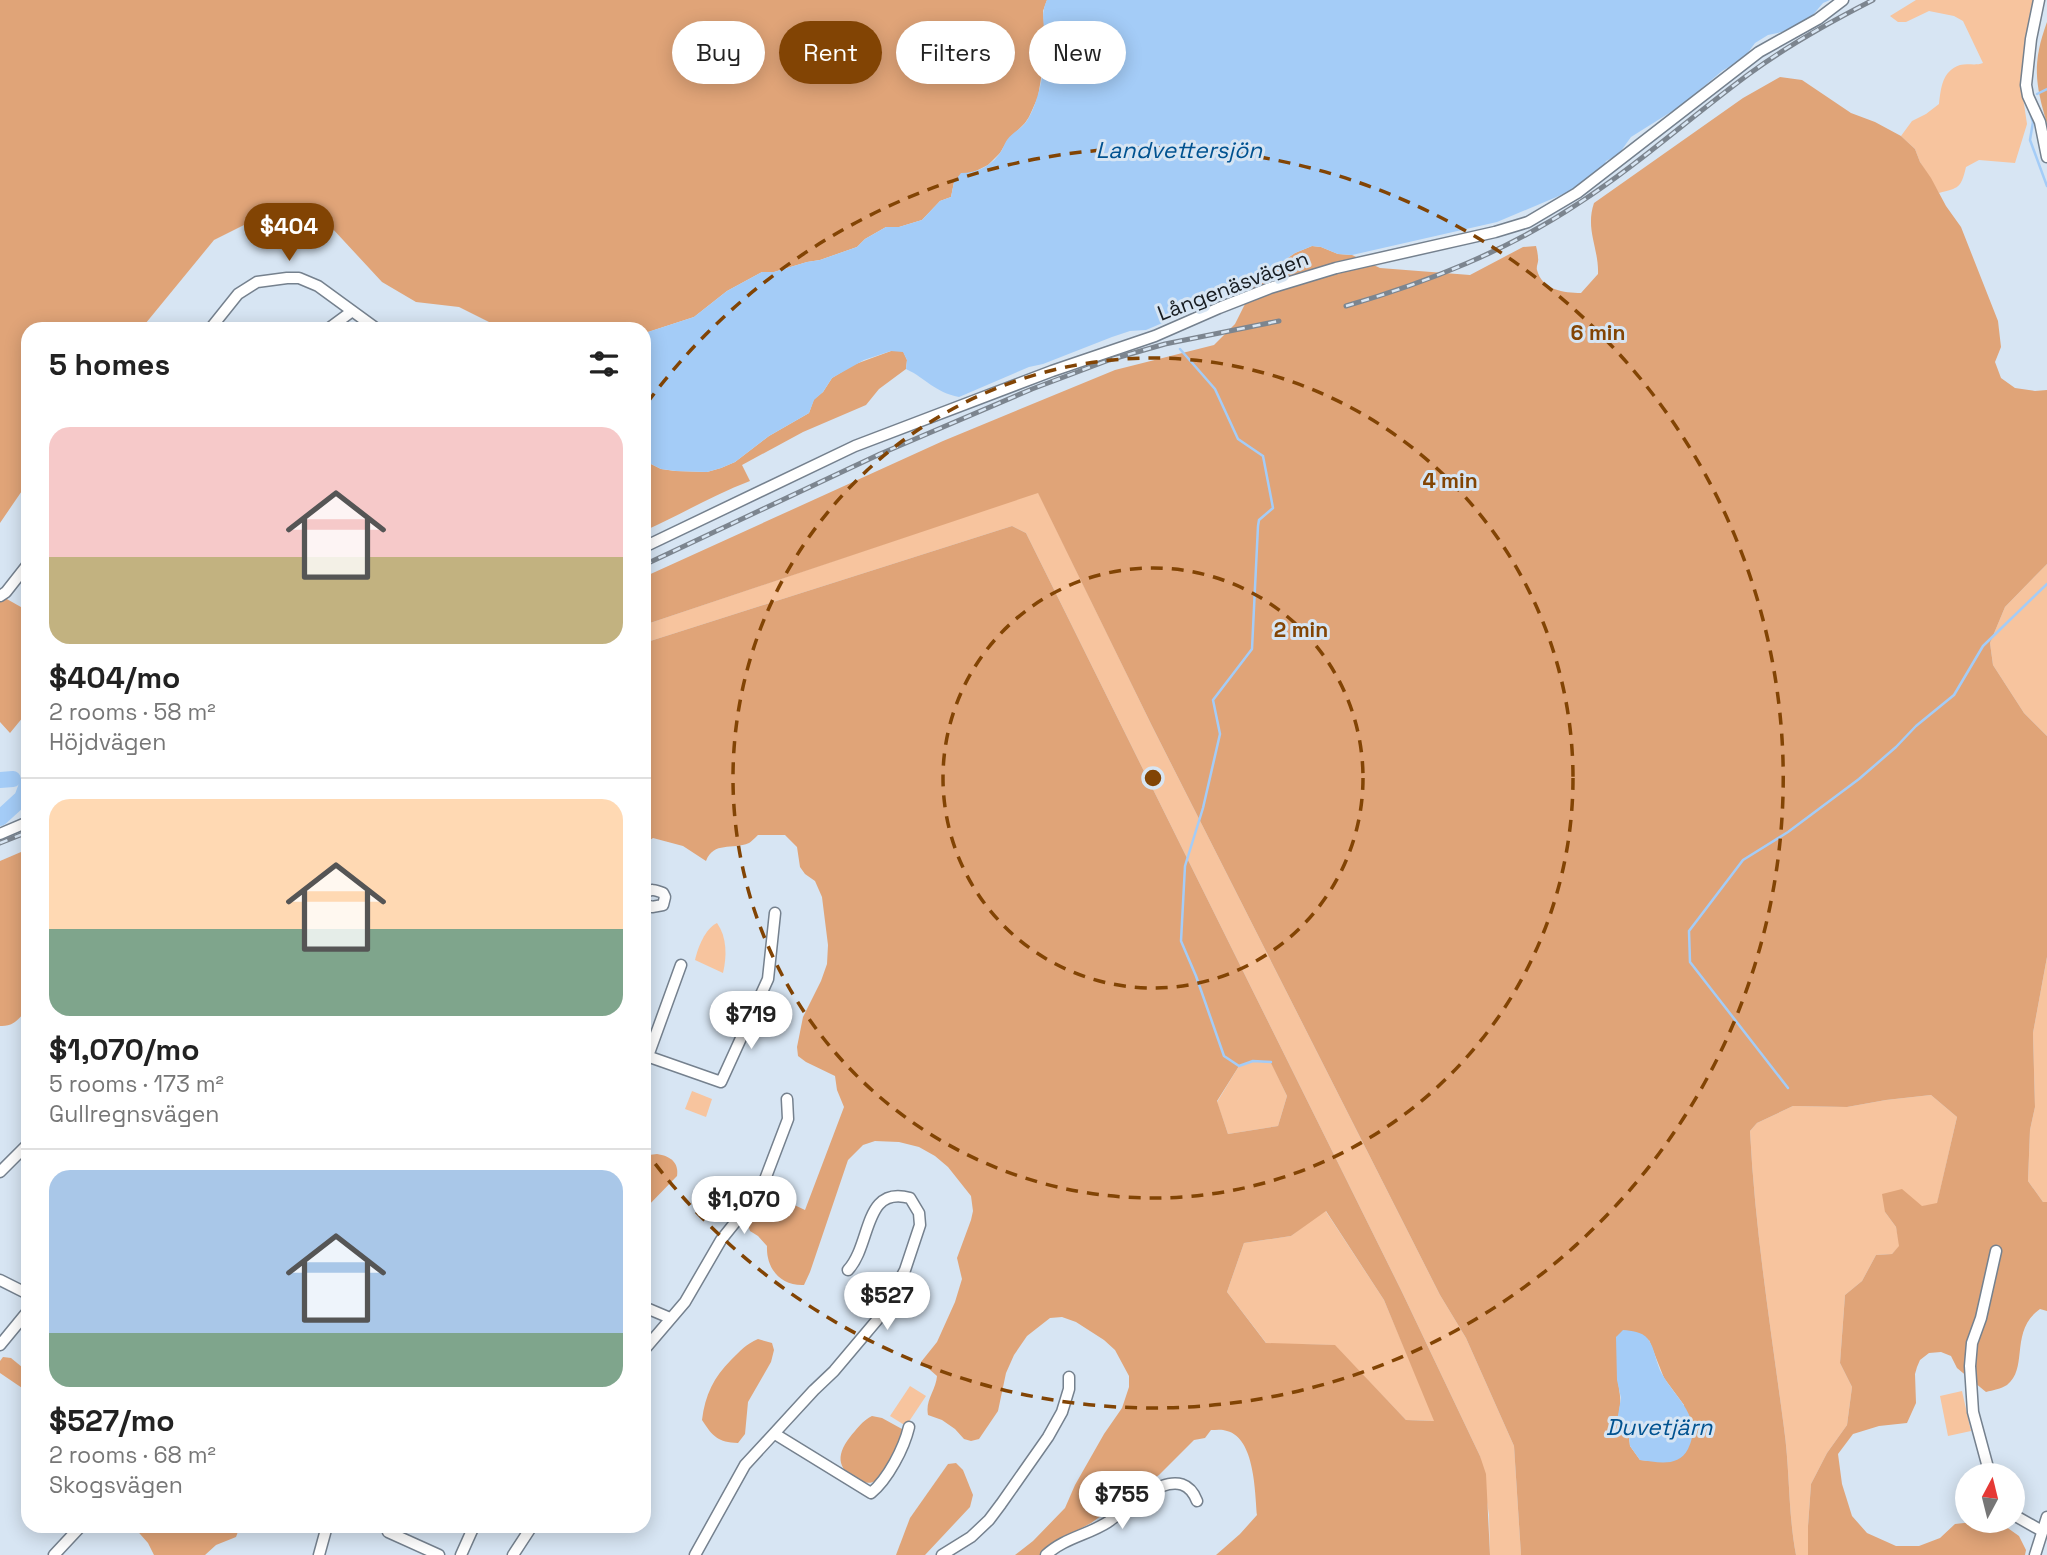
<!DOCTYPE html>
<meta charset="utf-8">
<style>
:root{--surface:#fff;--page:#f6f6f6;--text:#222;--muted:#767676;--line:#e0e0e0;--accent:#824404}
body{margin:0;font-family:"Space Grotesk",sans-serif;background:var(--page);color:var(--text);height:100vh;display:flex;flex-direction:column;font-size:26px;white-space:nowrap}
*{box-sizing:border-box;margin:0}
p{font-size:23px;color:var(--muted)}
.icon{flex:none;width:38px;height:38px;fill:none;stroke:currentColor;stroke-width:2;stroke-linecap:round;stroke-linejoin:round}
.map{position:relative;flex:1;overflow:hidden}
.side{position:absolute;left:21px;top:322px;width:630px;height:1211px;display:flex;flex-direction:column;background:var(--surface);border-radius:21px;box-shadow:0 4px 18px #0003}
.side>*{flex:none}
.guide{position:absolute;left:672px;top:21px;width:665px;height:63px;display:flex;gap:14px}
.needle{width:46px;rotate:7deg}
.fabs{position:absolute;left:1955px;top:1463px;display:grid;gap:14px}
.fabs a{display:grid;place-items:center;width:70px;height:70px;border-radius:50%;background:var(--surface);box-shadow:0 4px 18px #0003;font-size:35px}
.price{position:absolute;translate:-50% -60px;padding:0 16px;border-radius:24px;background:#fff;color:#222;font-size:23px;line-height:46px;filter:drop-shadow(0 2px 4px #0008)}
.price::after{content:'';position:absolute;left:50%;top:42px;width:21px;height:16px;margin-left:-10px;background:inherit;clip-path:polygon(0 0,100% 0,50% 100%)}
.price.active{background:var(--accent);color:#fff}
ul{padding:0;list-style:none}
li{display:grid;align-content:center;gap:14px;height:371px;padding:0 28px}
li+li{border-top:2px solid var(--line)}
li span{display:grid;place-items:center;height:217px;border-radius:21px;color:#555}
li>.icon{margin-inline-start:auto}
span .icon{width:126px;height:126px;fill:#fffc;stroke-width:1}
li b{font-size:30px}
h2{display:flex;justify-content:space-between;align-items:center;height:84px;padding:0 28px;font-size:30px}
.pill{padding:0 24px;border-radius:32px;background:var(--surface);box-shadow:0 4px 18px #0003;font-size:24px;line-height:63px}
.pill.active{background:var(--accent);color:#fff}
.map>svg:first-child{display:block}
.green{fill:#f7c49e}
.forest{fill:#e0a478;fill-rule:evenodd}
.water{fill:#a4ccf7}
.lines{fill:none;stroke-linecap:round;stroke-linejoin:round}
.stream{stroke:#a4ccf7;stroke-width:2.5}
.river{stroke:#a4ccf7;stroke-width:16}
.minor-casing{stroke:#75818e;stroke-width:13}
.minor{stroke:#fff;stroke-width:10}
.rail-casing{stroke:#7c858f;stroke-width:5}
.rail{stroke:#d7e5f3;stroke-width:2.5;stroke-dasharray:8;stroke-linecap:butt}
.ring{fill:none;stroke:#824404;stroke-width:3.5;stroke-dasharray:12 9}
.labels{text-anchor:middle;stroke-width:6;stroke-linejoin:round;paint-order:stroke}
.street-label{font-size:21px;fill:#171c21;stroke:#d7e5f3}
.water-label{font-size:23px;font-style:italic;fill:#005290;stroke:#d7e5f3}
.centre{fill:#824404;stroke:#d7e5f3;stroke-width:3.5}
.ring-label{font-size:21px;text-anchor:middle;font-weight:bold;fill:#824404;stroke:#d7e5f3;stroke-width:6;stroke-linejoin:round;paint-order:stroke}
</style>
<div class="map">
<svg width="2047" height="1555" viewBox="0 0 2047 1555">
<rect width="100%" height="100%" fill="#d7e5f3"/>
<g class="green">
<path d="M1916 0H2033L2025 42 2021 84 2027 124 2015 163 1979 160 1966 167C1961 188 1959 188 1939 193L1920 162 1915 149 1901 136 1912 121 1926 114 1939 104C1941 88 1942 71 1960 65 1968 63 1975 66 1983 63L1963 21 1954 16 1929 11 1906 22H1898L1890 16Z"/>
<path d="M1038 492 1152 726 1440 1295 1466 1338 1514 1446 1521 1555H1490L1489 1515 1480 1456 1402 1292 1026 533 1012 526 644 643V625Z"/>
<path d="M2047 564V736L2024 713 1993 665 1990 643 2005 607Z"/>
<path d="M717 923C727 937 727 956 723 973L695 960C698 947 705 929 717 923Z"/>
<path d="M2047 957V1202H2043L2028 1181 2030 1130 2035 1107 2033 1033Z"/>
<path d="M1253 1061 1271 1062 1287 1096 1278 1126 1228 1134 1217 1102 1239 1066Z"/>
<path d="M692 1091 712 1099 706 1117 685 1109Z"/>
<path d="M1931 1095 1957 1117 1937 1204 1885 1212 1896 1227 1900 1246 1892 1254 1876 1255 1862 1281 1845 1295 1840 1363 1852 1387 1847 1425 1827 1453 1811 1484 1808 1526V1555H1796C1788 1513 1790 1470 1784 1428 1771 1329 1755 1231 1750 1131L1757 1123 1793 1106 1847 1107 1886 1100Z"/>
<path d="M1325 1210 1384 1300 1435 1421 1406 1420 1334 1345 1267 1344 1227 1292 1244 1243 1291 1236Z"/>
<path d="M910 1386 926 1396 906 1426 890 1416Z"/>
<path d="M1962 1391 1971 1431 1948 1436 1940 1396Z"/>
</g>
<g class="forest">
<path d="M0 0H1047L1043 11 1046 48 1038 97 1029 117 1025 123 1007 141 1000 153 988 165 954 182 951 197 940 201 922 220 899 227H886L865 239 857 247 820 260 807 262 774 272H762L727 291 694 317 648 332 644 336V329H500L499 327 459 307 416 302 382 282 331 227 307 216 279 215 248 223 214 240 141 329H28V482L0 523Z"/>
<path d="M2047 22V124C2035 83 2032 63 2047 22Z"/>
<path d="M1780 77 1802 80 1851 113 1875 122 1901 136 1915 149 1920 162 1931 178 1946 206 1961 227 1998 321 2001 347 1995 362 2001 378 2015 388 2035 391 2047 390V564L2005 607 1990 643 1993 665 2024 713 2047 736V957L2033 1033 2035 1107 2030 1130 2028 1181 2043 1202H2047V1311L2040 1309C2009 1331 2029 1368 2007 1385 2001 1389 1993 1390 1986 1392L1957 1368 1951 1356 1941 1352 1929 1353 1920 1360 1917 1367 1915 1374 1916 1403 1907 1423 1879 1426 1853 1434 1838 1454 1842 1484 1852 1516 1867 1533 1896 1546H1919L1940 1538 1955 1524 1982 1521 2002 1524 2019 1536 2026 1550 2025 1555H1808V1526L1811 1484 1827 1453 1847 1425 1852 1387 1840 1363 1845 1295 1862 1281 1876 1255 1892 1254 1899 1246 1896 1227 1885 1212 1882 1194 1902 1189 1922 1206 1937 1203 1957 1117 1931 1095 1886 1100 1847 1107 1793 1106 1757 1123 1750 1131C1755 1231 1771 1329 1784 1428 1790 1470 1788 1513 1796 1555H1521L1514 1446 1466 1338 1440 1295 1152 726 1038 493 644 625V577L943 441 1115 370 1214 345 1235 324 1258 278 1295 253 1312 246 1321 247 1338 254 1352 255 1380 268 1470 275 1523 247 1536 246C1537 250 1538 254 1538 258 1539 262 1536 266 1537 270 1542 290 1564 293 1581 293L1598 274C1599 248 1585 230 1594 203L1743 98ZM1649 1340 1664 1378 1684 1405 1650 1461 1640 1460 1630 1446 1629 1437C1611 1422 1622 1414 1620 1396 1619 1386 1617 1377 1617 1368Z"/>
<path d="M891 351H903L907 360 906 369 879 389 866 405 803 432 742 465 750 481C713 495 680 515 644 531V457L649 463 661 469 675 471 707 472 721 468 735 462 769 436 809 413 814 399 823 392 832 378 853 365Z"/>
<path d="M1012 526 1026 533 1402 1292 1480 1456 1486 1474 1490 1555H1216L1240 1534 1257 1515C1255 1493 1255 1438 1227 1431 1222 1429 1216 1430 1211 1430L1205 1438 1194 1440 1159 1475 1091 1523 1063 1538 1044 1555H1015L1033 1541 1065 1508 1075 1485 1104 1434 1122 1408 1129 1387V1376L1115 1350 1104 1340 1076 1322 1062 1317 1050 1318 1027 1336 1014 1355 1006 1373 998 1411 979 1439 971 1441 964 1439 955 1429 942 1420 928 1415C925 1400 936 1390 937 1376L921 1362 937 1342 955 1302 962 1279 957 1258 971 1220 973 1211 971 1196 948 1167 935 1156 919 1147 899 1142 875 1141 863 1145 848 1160 810 1272 804 1285C780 1286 766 1268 767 1246L758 1236 750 1231 747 1222 766 1196 790 1203 805 1210 844 1107 837 1090 835 1076 806 1062 798 1056 797 1047 803 1017 821 981 827 964 828 945 822 897 815 881 805 874 800 867 797 847 785 835H758C757 836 751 842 749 843 732 850 714 841 706 861L683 846 653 838 644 844V643ZM1253 1061 1271 1063 1287 1096 1278 1126 1228 1134 1217 1101 1239 1066ZM1326 1211 1384 1300 1434 1421 1406 1420 1335 1345 1266 1343 1227 1292 1244 1243 1291 1236Z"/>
<path d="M0 592 5 598 28 611V711L10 733 0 722Z"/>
<path d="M28 849V1007C21 1017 14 1027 0 1026V861Z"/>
<path d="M657 1154C670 1156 679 1162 677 1176L644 1210V1162L649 1155Z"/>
<path d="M758 1339 772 1343 774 1350 771 1362 748 1402 745 1434 738 1443C718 1442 713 1437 702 1420 705 1395 714 1377 731 1360 740 1351 746 1344 758 1339Z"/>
<path d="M3 1357 11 1358 28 1372V1392L0 1373V1361Z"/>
<path d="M872 1416 882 1418 902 1429C901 1443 895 1454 888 1465 884 1472 880 1478 873 1482 868 1484 862 1482 857 1480 832 1466 839 1449 855 1431 860 1425 864 1420 872 1416Z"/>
<path d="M956 1463 963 1470 973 1495 970 1507 925 1555H896L910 1518 948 1464Z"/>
<path d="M133 1526H240L236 1537 216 1545 205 1555H154L148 1543Z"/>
</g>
<g class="water">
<path d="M1047 0H1830L1823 3 1812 16 1803 22 1782 32 1768 35 1755 43 1744 58 1722 71 1682 105 1631 137 1618 155 1606 161 1603 168 1573 190 1497 222 1352 255 1338 254 1321 247 1312 246 1295 253 1239 291 1200 307 1146 330 1130 331 1112 337 1043 364 1029 367 959 397C934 392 927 379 906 369L907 360 903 352 891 351 864 360 832 378 823 392 814 400 809 413 769 436 735 462 721 468 707 472 676 471 661 469 649 463 644 457V336L648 332 694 317 727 291 762 272H774L807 262 820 260 857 247 865 239 886 227H899L922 220 940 201 951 197 954 182 961 173C978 173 993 165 1002 150 1002 150 1006 141 1007 140 1012 133 1021 129 1026 122 1038 106 1045 68 1046 48 1046 33 1039 15 1047 0Z"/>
<path d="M1623 1330C1632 1331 1641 1331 1648 1339 1655 1348 1656 1364 1662 1374 1676 1399 1704 1418 1688 1449 1678 1468 1657 1462 1640 1460L1630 1446 1629 1437 1623 1432 1617 1421 1621 1398 1617 1380 1616 1337Z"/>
</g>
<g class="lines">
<g class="stream">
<path d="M2037 94 2047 89"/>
<path d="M2029 110 2033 122 2030 140 2047 186"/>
<path d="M1180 349 1215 389 1238 439 1263 456 1273 508 1259 520 1258 526 1252 649 1213 700 1220 734 1203 808 1185 866 1181 941 1196 976 1224 1056 1239 1066 1253 1061 1271 1062"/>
<path d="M1788 1088 1690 962 1689 931 1743 860 1788 832 1859 779 1896 747 1916 726 1954 695 1983 646 2047 584"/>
</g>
<g class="river">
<path d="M0 780 13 779"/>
<path d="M0 818 22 798 28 782"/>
</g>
<defs>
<g id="minor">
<path d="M2039 0 2031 39 2026 85 2028 96 2040 122 2047 157"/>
<path d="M210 329 238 294 257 282 287 278H299L318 286 377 329"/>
<path d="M328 329 351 312"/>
<path d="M644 547 855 446 1052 371 1155 336 1219 308 1270 288 1336 268 1495 232 1528 222 1577 193 1759 52 1818 19 1843 0"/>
<path d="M0 596 6 592 28 564"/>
<path d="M0 834 28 822"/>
<path d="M644 894C650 888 656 890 663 893L665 897 663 905 652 907 644 904"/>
<path d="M644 1055 721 1082 768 979 775 913"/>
<path d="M648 1056 681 965"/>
<path d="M0 1172 28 1144"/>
<path d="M0 1280 28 1294"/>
<path d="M644 1307 670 1318"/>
<path d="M0 1345 28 1311"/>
<path d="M644 1350 685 1302 721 1240 761 1190 788 1119 787 1099"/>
<path d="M775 1434 871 1493C888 1479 904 1448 909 1427"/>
<path d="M1990 1475 1973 1412 1970 1366 1972 1343 1981 1318 1996 1251"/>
<path d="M2012 1514 2042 1531"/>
<path d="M388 1532 439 1555"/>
<path d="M54 1555 81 1526"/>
<path d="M319 1555 327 1526"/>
<path d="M461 1555 474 1526"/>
<path d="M513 1555 532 1526"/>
<path d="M695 1555 745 1465 814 1390 834 1371 877 1320 886 1306 905 1270 920 1225 919 1213 910 1198C863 1185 872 1244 848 1270"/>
<path d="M942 1555 971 1537 989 1520 1001 1504 1048 1437 1062 1412 1069 1389V1377"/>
<path d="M1046 1555C1064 1538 1088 1535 1108 1522 1128 1508 1180 1457 1197 1501"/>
<path d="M2035 1555 2047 1517"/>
</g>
</defs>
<use href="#minor" class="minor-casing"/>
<use href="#minor" class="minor"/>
<defs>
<g id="rail">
<path d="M1346 306C1428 282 1507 251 1579 203 1639 164 1692 116 1749 74 1788 45 1830 22 1873 0"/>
<path d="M644 565 880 454 1032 389 1109 360 1165 344 1279 321"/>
<path d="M0 843 28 832"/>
</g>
</defs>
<use href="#rail" class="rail-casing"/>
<use href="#rail" class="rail"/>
</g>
<g class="ring">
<circle cx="1153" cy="778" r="210"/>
<circle cx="1153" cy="778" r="420"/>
<path d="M647 403A630 630 0 1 1 647 1153"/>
</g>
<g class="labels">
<g class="street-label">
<text transform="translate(1233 286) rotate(-21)" y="7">Långenäsvägen</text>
</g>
<g class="water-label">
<text x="1179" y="158">Landvettersjön</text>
<text x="1659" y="1435">Duvetjärn</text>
</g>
</g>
<circle cx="1153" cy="778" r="10" class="centre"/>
<g class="ring-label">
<text x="1598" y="340">6 min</text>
<text x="1450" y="488">4 min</text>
<text x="1301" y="637">2 min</text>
</g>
</svg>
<div class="fabs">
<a><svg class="needle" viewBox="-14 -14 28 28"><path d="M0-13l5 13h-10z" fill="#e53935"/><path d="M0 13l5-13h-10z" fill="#767676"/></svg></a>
</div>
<b class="price active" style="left:289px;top:263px">$404</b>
<b class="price" style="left:751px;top:1051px">$719</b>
<b class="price" style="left:744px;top:1236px">$1,070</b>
<b class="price" style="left:887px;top:1332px">$527</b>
<b class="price" style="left:1122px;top:1531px">$755</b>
<div class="guide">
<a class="pill">Buy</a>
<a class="pill active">Rent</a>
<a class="pill">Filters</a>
<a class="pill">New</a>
</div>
<section class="side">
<h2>5 homes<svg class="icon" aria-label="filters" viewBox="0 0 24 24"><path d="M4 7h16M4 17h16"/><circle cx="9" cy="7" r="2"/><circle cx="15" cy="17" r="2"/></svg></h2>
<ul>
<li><span style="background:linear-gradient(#f6c9c9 60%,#c2b280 0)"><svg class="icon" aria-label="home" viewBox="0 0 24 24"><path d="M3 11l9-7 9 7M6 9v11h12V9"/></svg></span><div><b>$404/mo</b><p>2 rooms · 58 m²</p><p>Höjdvägen</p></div></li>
<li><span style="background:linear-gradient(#ffd9b3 60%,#7fa58c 0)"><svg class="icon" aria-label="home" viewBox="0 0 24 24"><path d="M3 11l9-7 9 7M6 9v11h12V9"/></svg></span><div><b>$1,070/mo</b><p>5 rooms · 173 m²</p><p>Gullregnsvägen</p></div></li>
<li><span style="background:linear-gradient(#a9c7e8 75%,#7fa58c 0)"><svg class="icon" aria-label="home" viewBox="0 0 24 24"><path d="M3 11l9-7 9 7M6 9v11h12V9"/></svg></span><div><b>$527/mo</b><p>2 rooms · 68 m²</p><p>Skogsvägen</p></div></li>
</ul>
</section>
</div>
